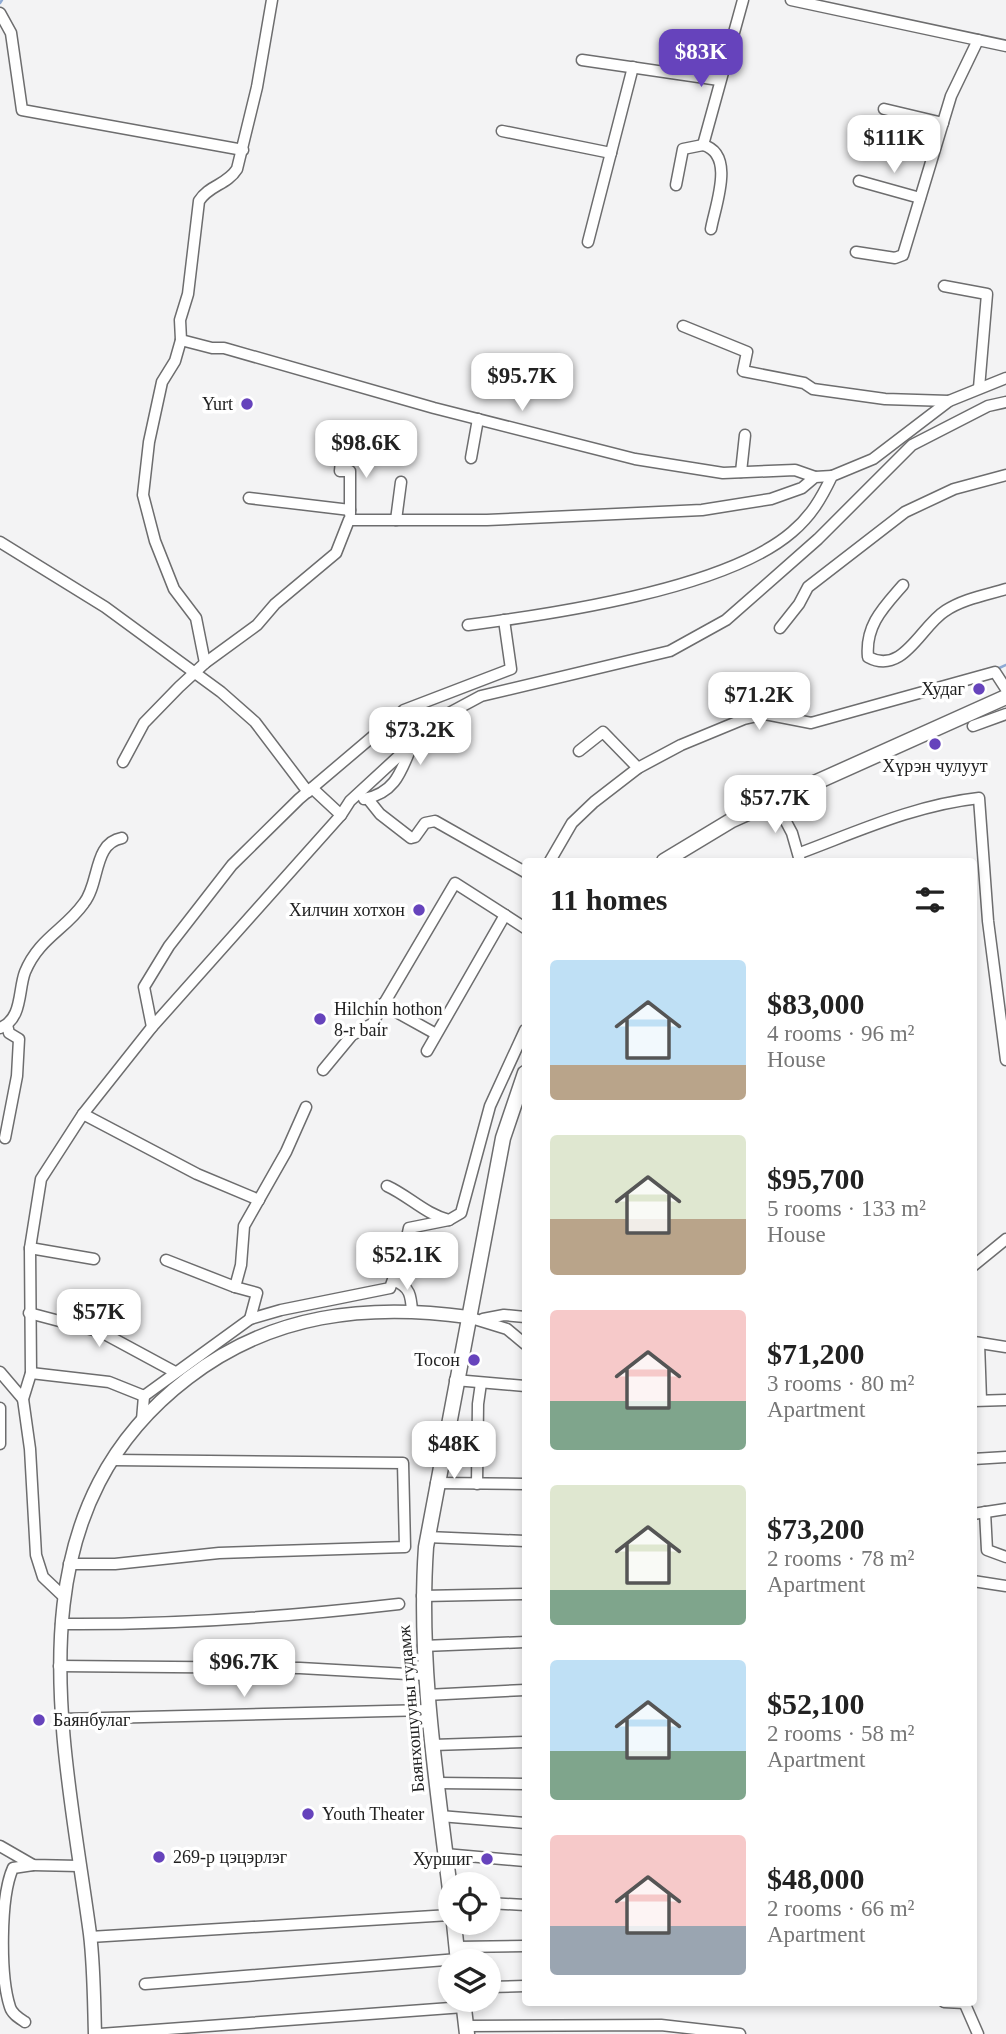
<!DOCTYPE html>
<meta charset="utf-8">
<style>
:root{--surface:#fff;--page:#f6f6f6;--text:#222;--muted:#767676;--accent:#6643bc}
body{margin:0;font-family:Georgia,serif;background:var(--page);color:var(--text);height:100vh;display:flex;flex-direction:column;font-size:26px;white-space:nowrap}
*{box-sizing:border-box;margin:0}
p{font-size:23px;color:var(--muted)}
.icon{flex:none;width:38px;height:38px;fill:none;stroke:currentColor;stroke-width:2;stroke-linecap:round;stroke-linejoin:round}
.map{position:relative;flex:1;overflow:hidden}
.side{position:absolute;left:522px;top:858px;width:455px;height:1148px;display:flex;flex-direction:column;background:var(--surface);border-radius:7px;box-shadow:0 4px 10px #0003}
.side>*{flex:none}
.fabs{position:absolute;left:438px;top:1872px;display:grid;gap:14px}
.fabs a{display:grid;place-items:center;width:63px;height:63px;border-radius:50%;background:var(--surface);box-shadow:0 4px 10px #0003;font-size:35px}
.price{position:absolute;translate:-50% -60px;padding:0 16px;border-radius:14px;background:#fff;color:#222;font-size:23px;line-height:46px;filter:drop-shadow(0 2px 4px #0008)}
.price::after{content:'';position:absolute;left:50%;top:42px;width:21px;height:16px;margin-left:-10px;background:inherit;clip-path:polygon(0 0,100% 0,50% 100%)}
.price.selected{background:var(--accent);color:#fff}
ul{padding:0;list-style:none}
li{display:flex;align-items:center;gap:21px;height:175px;padding:0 28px}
li span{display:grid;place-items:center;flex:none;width:196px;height:140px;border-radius:7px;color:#555}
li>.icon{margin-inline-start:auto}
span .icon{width:84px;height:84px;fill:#fffc;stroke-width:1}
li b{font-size:30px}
h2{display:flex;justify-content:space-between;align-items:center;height:84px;padding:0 28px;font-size:30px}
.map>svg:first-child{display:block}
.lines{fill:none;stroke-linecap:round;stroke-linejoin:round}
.stream{stroke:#8eaad4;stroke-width:2.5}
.minor-casing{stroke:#6d6d6e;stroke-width:13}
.tertiary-casing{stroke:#6d6d6e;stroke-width:15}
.secondary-casing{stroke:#6d6d6e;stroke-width:17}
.minor{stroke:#fff;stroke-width:10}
.tertiary{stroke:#fff;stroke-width:12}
.secondary{stroke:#fff;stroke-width:14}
.poi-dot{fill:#6643bc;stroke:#fff;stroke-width:2.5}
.labels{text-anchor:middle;stroke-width:7;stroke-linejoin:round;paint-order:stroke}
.poi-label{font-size:18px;fill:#212121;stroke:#fff;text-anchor:end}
.street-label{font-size:18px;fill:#212121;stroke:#fff}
</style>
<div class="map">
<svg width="1006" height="2034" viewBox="0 0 1006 2034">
<rect width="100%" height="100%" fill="#f3f3f4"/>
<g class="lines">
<g class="stream">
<path d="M0 3 2 0"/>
<path d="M997 669 1006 665"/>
</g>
<defs>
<g id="minor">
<path d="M272 0 257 87 237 169C227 185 209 185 199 201L188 294 180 320 181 340 212 348H224L434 408 635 459 723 473 795 470 815 477"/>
<path d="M791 0 1006 46"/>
<path d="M0 13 11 33 22 110 243 150"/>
<path d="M582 60 719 80"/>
<path d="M884 109 943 123"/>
<path d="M502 131 611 153"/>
<path d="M859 181 920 198"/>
<path d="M676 185 683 149 703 145"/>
<path d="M711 229C715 206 736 154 703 145L743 0"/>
<path d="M588 242 633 67"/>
<path d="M856 252 895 258 903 255 951 96 978 40"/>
<path d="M944 286 987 294 979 388"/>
<path d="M683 326 747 352 743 371 804 383 813 389 885 399 949 401"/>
<path d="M181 340 175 361 162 382 149 442 143 495 155 541 174 589 196 618 205 663"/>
<path d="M343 441 340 471H350V514"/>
<path d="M471 458 478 419"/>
<path d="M741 472 745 435"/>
<path d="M249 498 350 510"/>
<path d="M396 520 401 482"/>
<path d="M0 542 105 607 221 692 255 722 308 792"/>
<path d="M903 585C884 607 865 625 868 657 903 676 921 626 945 611 963 599 986 595 1006 589"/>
<path d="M468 625C554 614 726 589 792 532 811 516 821 499 832 476L873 459 949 401 1006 378"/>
<path d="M780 628 799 604 808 587 905 512 954 489 1006 475"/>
<path d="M973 726 1006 714"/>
<path d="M579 751 603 732 638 768"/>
<path d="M123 762 144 723 179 687 205 663 257 625 275 604 336 553 349 520H487L702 510 771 499 802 488 815 477 832 476"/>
<path d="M312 788 341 815"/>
<path d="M364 799C395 793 401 772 412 745"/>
<path d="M368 799 380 814 411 838 415 837 425 823 435 821 525 872"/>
<path d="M775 801 792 833 800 861"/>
<path d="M800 853C859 831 915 805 979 798L988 921 1006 1060"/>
<path d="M550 861 572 823 594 802 638 768 681 745 744 719 765 714 811 723 995 672 1006 689"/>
<path d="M382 1004 436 1034"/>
<path d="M152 1027 144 987 169 946 232 865 299 799 404 710 511 669 504 620"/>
<path d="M0 1028C23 1019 18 990 25 972 39 938 65 930 84 903 100 883 93 843 122 838"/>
<path d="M427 1051 505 915 525 928"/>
<path d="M323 1070 352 1035 372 1024 455 883 505 915"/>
<path d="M83 1114 197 1174 259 1200"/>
<path d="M5 1138 17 1076 19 1039 9 1033 7 1025"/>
<path d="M387 1186C409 1196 425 1214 449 1220L461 1213 490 1106 525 1030"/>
<path d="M30 1248 94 1259"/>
<path d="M166 1260 235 1287"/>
<path d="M973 1266 1006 1239"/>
<path d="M395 1281C410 1287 411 1296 412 1311"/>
<path d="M29 1313 101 1332 175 1372"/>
<path d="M468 1317 507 1329 525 1344"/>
<path d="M250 1319 257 1293 235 1287 241 1265 244 1226 286 1152 306 1107"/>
<path d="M483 1319 504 1315 525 1317"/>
<path d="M974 1342 1006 1347"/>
<path d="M979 1343 981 1400"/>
<path d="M0 1372 23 1399"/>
<path d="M31 1373 109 1382 144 1396 250 1319 281 1310 390 1288 395 1274H399L409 1228 449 1220"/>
<path d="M455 1380 525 1386"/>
<path d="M973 1401 1006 1400"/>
<path d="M0 1408V1444"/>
<path d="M142 1420 144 1396"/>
<path d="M973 1459 1006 1457"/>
<path d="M436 1483 525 1484"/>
<path d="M477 1484 478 1404 481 1383"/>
<path d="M985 1512 987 1550 1006 1557"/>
<path d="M973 1514 1006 1509"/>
<path d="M427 1537 525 1541"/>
<path d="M69 1564H115L219 1553 405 1547 403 1463 113 1460"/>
<path d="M973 1581 1006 1586"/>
<path d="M62 1595 43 1577 36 1555 30 1449 23 1399 31 1373 30 1248 41 1179 83 1114 152 1027 341 815 350 801 440 718 481 696 670 651 726 620 818 539 912 445 988 406 1006 402"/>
<path d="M422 1596 525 1594"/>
<path d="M61 1624C174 1625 286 1617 399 1604"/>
<path d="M423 1646 525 1642"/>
<path d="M59 1666 300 1668 425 1675"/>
<path d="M426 1695 525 1690"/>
<path d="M62 1719 428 1710"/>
<path d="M433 1745 525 1742"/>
<path d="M437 1783 525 1784"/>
<path d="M440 1816 525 1823"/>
<path d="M0 1846 33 1865 79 1866"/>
<path d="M445 1854 525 1861"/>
<path d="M488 1903 525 1905"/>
<path d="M90 1937 450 1915"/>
<path d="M456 1947 525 1946"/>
<path d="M145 1984 458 1959"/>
<path d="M488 1987 525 1986"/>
<path d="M944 2002 965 2003"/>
<path d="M964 2002 978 2034"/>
<path d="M25 2022C19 2018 12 2014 10 2007 0 1976 0 1897 13 1868L33 1865"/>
<path d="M466 2026 661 2025 740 2034"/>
<path d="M100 2034 464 2007"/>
</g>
<path id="tertiary" d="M95 2034C94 2001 94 1967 90 1934 64 1741 6 1517 188 1378 271 1314 366 1303 468 1317"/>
<g id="secondary">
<path d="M664 861 732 820 1006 697"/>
<path d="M450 1890C436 1776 418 1662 426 1547L503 1138 525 1073"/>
<path d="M454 1923 458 1962"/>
<path d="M463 2000 467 2034"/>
</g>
</defs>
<use href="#minor" class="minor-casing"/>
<use href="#tertiary" class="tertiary-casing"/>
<use href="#secondary" class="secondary-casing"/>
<use href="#minor" class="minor"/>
<use href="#tertiary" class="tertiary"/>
<use href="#secondary" class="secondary"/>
</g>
<g class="poi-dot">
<circle cx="247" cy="404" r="7"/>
<circle cx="979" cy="689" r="7"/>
<circle cx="935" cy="744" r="7"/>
<circle cx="419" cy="910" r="7"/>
<circle cx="320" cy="1019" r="7"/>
<circle cx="474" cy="1360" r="7"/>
<circle cx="39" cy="1720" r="7"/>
<circle cx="308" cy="1814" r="7"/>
<circle cx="159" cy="1857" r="7"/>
<circle cx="487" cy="1859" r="7"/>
</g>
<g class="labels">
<g class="poi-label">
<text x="233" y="410">Yurt</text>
<text x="965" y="695">Худаг</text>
<text x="935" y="772" text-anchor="middle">Хүрэн чулуут</text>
<text x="405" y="916">Хилчин хотхон</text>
<text x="334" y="1015" text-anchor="start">Hilchin hothon<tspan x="334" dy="21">8-r bair</tspan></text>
<text x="460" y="1366">Тосон</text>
<text x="53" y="1726" text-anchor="start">Баянбулаг</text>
<text x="322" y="1820" text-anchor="start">Youth Theater</text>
<text x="173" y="1863" text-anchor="start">269-р цэцэрлэг</text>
<text x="473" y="1865">Хуршиг</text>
</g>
<g class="street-label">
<text transform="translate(411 1709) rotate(-95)" y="6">Баянхошууны гудамж</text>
</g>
</g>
</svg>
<div class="fabs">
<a><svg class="icon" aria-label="locate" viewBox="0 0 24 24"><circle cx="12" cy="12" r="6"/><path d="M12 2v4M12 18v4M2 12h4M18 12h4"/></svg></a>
<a><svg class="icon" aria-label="layers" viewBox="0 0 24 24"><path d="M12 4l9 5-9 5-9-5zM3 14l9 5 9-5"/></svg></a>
</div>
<b class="price selected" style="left:701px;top:89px">$83K</b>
<b class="price" style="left:894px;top:175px">$111K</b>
<b class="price" style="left:522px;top:413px">$95.7K</b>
<b class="price" style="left:366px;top:480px">$98.6K</b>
<b class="price" style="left:759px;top:732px">$71.2K</b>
<b class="price" style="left:420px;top:767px">$73.2K</b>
<b class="price" style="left:775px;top:835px">$57.7K</b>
<b class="price" style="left:407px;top:1292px">$52.1K</b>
<b class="price" style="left:99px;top:1349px">$57K</b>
<b class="price" style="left:454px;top:1481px">$48K</b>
<b class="price" style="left:244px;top:1699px">$96.7K</b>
<section class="side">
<h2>11 homes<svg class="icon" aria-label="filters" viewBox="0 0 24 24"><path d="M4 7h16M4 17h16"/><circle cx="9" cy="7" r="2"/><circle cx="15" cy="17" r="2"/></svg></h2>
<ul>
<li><span style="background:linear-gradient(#bfe0f5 75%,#b9a48a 0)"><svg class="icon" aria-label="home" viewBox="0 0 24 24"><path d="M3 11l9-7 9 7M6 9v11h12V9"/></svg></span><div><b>$83,000</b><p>4 rooms · 96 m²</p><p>House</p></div></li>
<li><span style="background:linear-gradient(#dfe7d0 60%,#b9a48a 0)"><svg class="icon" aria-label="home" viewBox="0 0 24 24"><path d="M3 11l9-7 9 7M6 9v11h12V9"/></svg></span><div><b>$95,700</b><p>5 rooms · 133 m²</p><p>House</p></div></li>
<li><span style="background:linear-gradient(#f6c9c9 65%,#7fa58c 0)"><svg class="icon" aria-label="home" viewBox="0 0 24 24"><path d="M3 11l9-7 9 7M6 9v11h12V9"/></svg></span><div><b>$71,200</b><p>3 rooms · 80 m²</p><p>Apartment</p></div></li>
<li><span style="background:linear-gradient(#dfe7d0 75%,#7fa58c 0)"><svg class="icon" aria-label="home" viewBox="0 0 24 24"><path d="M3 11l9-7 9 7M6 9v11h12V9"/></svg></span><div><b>$73,200</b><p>2 rooms · 78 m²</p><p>Apartment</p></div></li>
<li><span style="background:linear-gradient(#bfe0f5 65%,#7fa58c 0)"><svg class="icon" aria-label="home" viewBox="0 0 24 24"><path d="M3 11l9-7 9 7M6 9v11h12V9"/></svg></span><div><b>$52,100</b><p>2 rooms · 58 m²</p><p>Apartment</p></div></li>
<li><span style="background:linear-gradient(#f6c9c9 65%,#9aa5b1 0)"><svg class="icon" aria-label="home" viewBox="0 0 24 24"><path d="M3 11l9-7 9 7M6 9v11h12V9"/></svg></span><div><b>$48,000</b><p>2 rooms · 66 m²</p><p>Apartment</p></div></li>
</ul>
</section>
</div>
